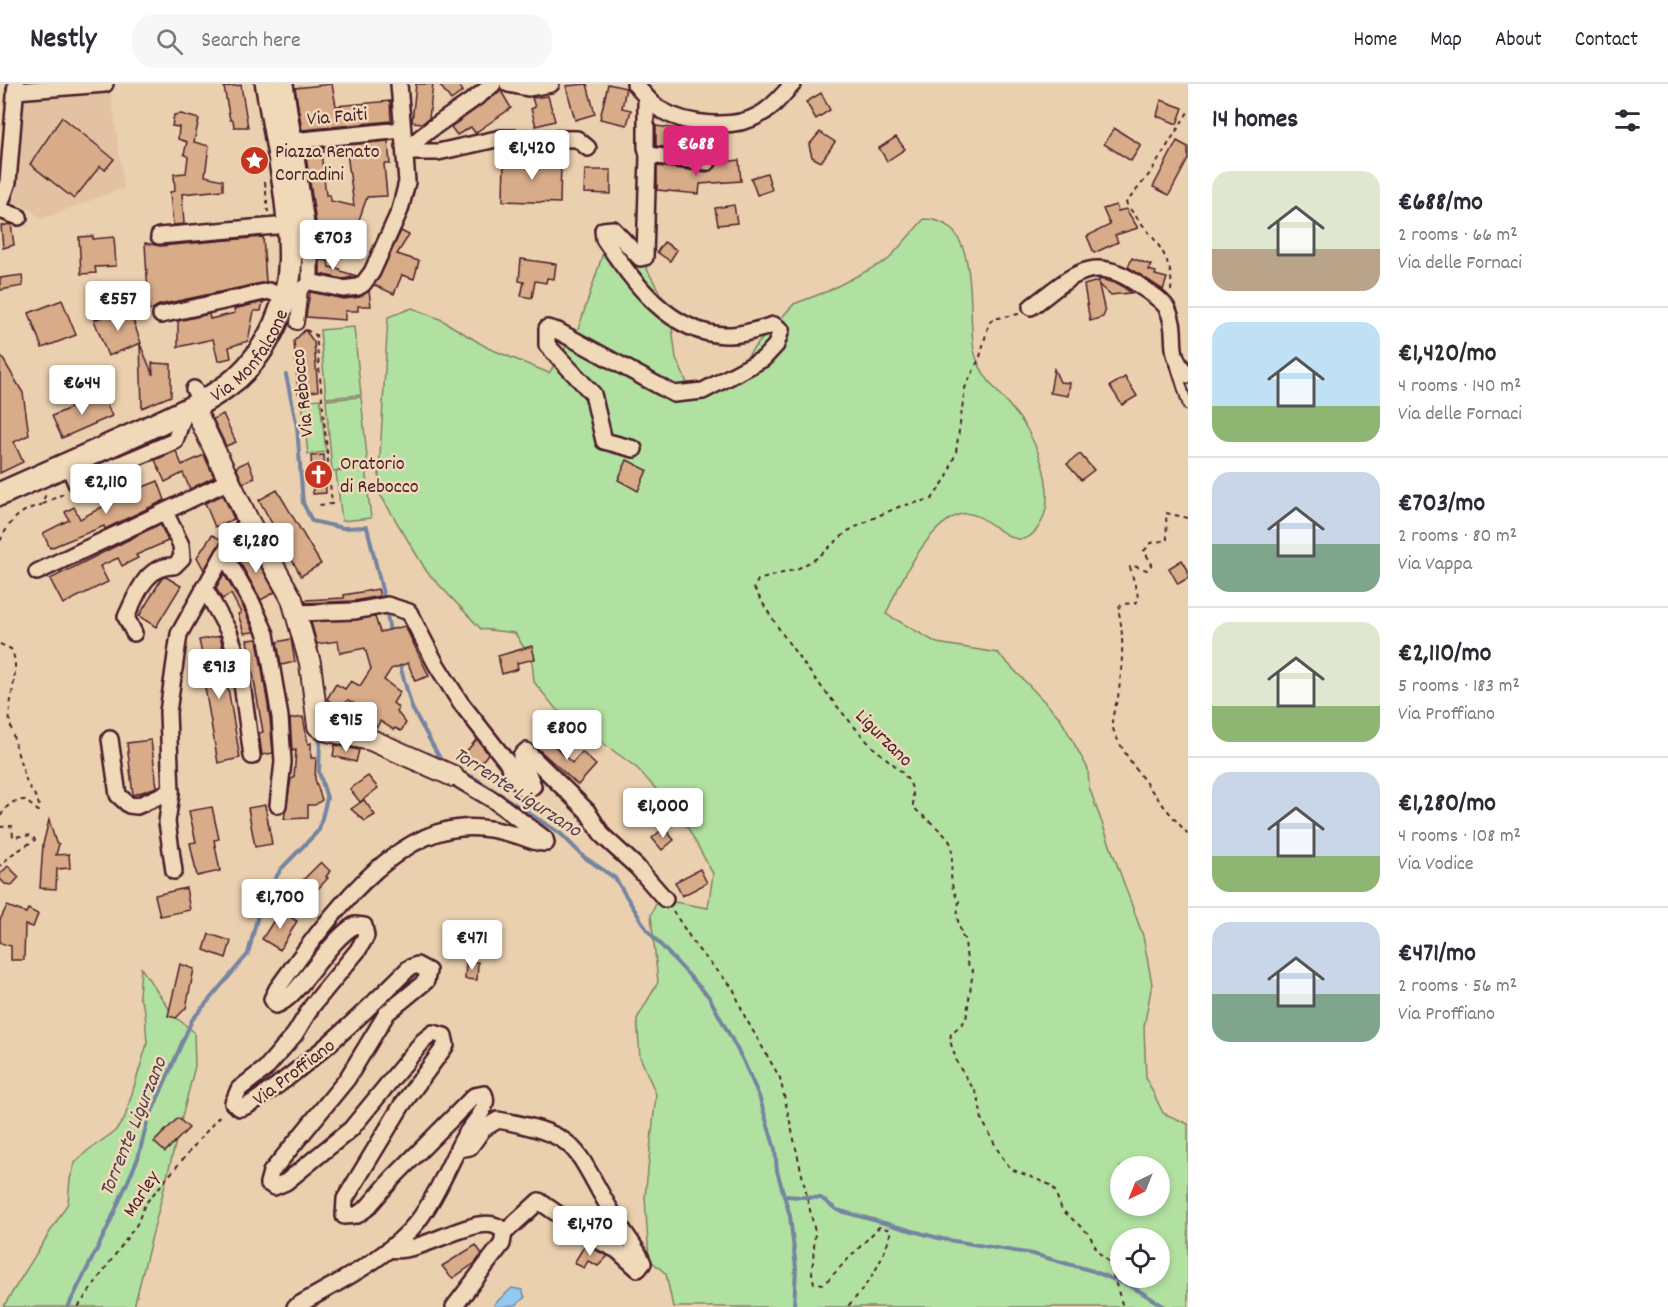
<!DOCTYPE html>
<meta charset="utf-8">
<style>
:root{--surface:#fff;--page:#f7f7f7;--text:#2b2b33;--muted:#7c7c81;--line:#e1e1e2;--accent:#db2777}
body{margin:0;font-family:Dekko,sans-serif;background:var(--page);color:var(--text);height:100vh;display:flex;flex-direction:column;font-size:22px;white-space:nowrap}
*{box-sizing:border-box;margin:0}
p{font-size:20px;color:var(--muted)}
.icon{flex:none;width:33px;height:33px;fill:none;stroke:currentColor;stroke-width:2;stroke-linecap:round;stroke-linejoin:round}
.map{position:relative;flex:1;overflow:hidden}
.panel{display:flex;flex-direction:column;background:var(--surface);width:480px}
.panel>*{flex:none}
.needle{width:39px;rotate:223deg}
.buttons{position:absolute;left:1110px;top:1072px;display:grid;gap:12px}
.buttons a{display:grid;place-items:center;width:60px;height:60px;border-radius:50%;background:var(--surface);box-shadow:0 3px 9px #0003;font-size:30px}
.price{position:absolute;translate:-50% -51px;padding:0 14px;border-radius:6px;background:#fff;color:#222;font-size:20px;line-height:39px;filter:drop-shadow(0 2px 3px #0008)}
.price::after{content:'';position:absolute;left:50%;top:36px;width:18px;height:14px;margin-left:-9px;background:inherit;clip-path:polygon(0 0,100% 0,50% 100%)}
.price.current{background:var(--accent);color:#fff}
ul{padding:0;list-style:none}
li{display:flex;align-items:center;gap:18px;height:150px;padding:0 24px}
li+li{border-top:2px solid var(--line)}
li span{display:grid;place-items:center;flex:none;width:168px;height:120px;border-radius:18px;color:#555}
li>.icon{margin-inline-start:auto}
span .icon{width:72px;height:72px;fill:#fffc;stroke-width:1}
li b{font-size:26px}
h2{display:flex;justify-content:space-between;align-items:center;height:72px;padding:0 24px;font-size:26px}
header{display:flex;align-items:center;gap:36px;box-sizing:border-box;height:84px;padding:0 30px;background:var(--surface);border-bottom:2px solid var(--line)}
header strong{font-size:28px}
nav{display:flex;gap:33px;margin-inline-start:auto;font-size:21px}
.search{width:420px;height:54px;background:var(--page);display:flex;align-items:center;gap:15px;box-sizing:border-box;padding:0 21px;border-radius:24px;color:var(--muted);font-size:22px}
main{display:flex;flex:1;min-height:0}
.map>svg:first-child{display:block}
.built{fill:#e2c2a2}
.green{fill:#b1e1a0;stroke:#7e8066;stroke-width:1.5;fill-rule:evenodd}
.water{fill:#91c9f0;stroke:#7585a1;stroke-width:1.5}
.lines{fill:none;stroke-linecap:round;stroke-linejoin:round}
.stream{stroke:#7585a1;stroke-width:4}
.building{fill:#d8ab89;stroke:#4a1f2b;stroke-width:1.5}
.service-casing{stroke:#4a1f2b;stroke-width:12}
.pedestrian-casing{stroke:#4a1f2b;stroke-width:16}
.minor-casing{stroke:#4a1f2b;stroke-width:20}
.tertiary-casing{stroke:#4a1f2b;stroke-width:24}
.secondary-casing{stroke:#4a1f2b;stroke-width:27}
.path{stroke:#4a1f2b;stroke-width:2;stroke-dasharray:4.5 4.5;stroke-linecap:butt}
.service{stroke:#f0d9b9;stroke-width:8}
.pedestrian{stroke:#f0d9b9;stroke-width:12}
.minor{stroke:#f0d9b9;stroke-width:15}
.tertiary{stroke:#f0d9b9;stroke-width:20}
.secondary{stroke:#f0d9b9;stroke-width:22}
.labels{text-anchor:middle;stroke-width:5;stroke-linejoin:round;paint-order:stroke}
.street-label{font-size:20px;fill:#4a1f2b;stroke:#f0d9b9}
.poi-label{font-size:20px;fill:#4a1f2b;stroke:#f0d9b9;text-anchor:start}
.water-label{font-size:21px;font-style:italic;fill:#584152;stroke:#f0d9b9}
</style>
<header>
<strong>Nestly</strong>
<div class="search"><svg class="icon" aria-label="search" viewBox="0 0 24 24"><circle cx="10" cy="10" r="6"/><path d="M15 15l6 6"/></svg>Search here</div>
<nav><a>Home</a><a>Map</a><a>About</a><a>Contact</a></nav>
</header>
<main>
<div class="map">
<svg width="1188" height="1223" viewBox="0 0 1188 1223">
<rect width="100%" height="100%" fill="#ebd0af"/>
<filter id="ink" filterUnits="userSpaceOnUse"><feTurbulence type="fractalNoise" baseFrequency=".0167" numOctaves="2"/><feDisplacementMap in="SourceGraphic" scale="12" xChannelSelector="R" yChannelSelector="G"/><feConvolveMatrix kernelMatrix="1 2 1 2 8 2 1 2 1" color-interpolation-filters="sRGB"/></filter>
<g filter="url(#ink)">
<path class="built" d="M110 3 124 104 41 135 28 124 10 118 21 14 25 12Z"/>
<g class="green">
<path d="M924 135C985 135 965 234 975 270 984 301 1012 319 1027 345 1042 372 1058 418 1037 445 1014 477 988 423 961 430 927 440 899 500 886 530L937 559 998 569 1060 634 1088 685 1089 703 1143 852 1152 900 1144 943 1146 994 1163 1029 1188 1040V1223H673L666 1190 649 1175 645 1113 656 1010 640 973 637 935 658 898 651 831 658 815 708 824 713 790 683 735 637 684 556 625 534 598 532 577 515 549 481 545 427 488 378 407 388 233 412 224 440 235 488 264 549 289 579 243 604 166 643 178 670 228 676 274 687 299 732 298 752 266 794 220 828 207 888 176ZM1120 1083H1160V1122H1120ZM1120 1155H1160V1194H1120Z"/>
<path d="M354 243 361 311 326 314 320 246Z"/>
<path d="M361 313 368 383 332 387 326 316Z"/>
<path d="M320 315 326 368 308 370 302 317Z"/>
<path d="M365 384 371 434 342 437 336 388Z"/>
<path d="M141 884 174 932 194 948 195 982 134 1223H3L68 1119 70 1095 75 1079 87 1067 114 1048 124 1036 147 960 145 927 139 912Z"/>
</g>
<path class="water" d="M512 1204 522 1206 525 1213 515 1222 495 1223 494 1220Z"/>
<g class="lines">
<g class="stream">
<path d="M286 291 297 343 303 419 312 437 343 444 367 443 384 514"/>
<path d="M386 526 390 548"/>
<path d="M399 578 412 624 442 678"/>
<path d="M461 689 473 693 561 750 584 773 615 794 647 846 709 913 742 974 759 1012 775 1065 777 1087 790 1132 796 1184 794 1223"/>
<path d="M784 1112 821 1114 837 1126 942 1155 1033 1170 1093 1187 1136 1205 1165 1223"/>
<path d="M68 1223 107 1145 138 1074 147 1039 192 936 248 870 261 819 281 785 319 746 327 714 319 688 320 657"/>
</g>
</g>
<g class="building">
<path d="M332 0 336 22 390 17 391 37 302 46 295 4Z"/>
<path d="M416 0H433L429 34 423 39 412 38Z"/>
<path d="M439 0H458L463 7 451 16Z"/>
<path d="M587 0 595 30 575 36 566 2Z"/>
<path d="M608 0 626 4 622 24 631 26 627 41 600 35Z"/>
<path d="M241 1 248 43H234L233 36H230L224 3Z"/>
<path d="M501 7 511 24 475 49 471 43 457 51 451 43Z"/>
<path d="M821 9 830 26 816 35 806 18Z"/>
<path d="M548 12 555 37 536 42 531 25 535 23 532 14Z"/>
<path d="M1161 16 1183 24 1177 40 1157 32Z"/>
<path d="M181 30 199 35 194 58 209 62 205 92 223 96V106L182 110 184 140 173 141 170 108 175 107 174 90 186 89 188 73 184 70 187 58 178 55 179 43 172 42 174 31Z"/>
<path d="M62 33 114 75 105 86 100 82 74 115 30 80Z"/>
<path d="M656 42 709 49 706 68 656 62Z"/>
<path d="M1114 44 1141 61 1131 77 1104 60Z"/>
<path d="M820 48 835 58 821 78 812 73 809 61Z"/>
<path d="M896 53 905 65 887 77 879 64Z"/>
<path d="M388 57 390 80H384L387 112 367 113 354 150H334L332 161 319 158 305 66 324 64V68H321L326 111H330L331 117 354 122 346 61Z"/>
<path d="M1177 57 1188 63V75L1169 111 1153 103Z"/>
<path d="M504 76 561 78 560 119 503 117Z"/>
<path d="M739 76 741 97 700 100 699 110 657 106V82L707 88 715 84 718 79Z"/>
<path d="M585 86H611V110L584 109Z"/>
<path d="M767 89 772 106 757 111 751 94Z"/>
<path d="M734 121 737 139 718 141 715 124Z"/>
<path d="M1116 121 1118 127 1126 125 1138 144 1115 151 1118 158 1094 169 1087 152 1110 141 1103 125Z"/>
<path d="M11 140 14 161 3 164 1 142Z"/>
<path d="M401 147 409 151 397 170 419 177 414 195 402 191 394 210 374 201Z"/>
<path d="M93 152V155L114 153 116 182 95 183 96 189 81 190 79 153Z"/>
<path d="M263 153 266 198 159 221 149 227 145 159 160 162Z"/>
<path d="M664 158 677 166 670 177 657 168Z"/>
<path d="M1132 174 1151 181 1149 186 1156 188 1155 191 1167 194 1163 206 1128 183Z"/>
<path d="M521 175 556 180 554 195 547 194 546 199 535 197 532 214 521 212 524 198 519 197Z"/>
<path d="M320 176 328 177 329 183 340 185V187L357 192 343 195 320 190Z"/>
<path d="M22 191 23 202 0 206V194Z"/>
<path d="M1099 195 1119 200 1131 209 1110 211 1099 201Z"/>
<path d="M1098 197 1105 228 1103 233 1090 237 1084 201Z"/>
<path d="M369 207 371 222H358V227H345V236L306 233 310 208 344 215 360 213Z"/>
<path d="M62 216 76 251 42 264 29 229Z"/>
<path d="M263 218 261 227H254L248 257 229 263 231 274 218 277 213 255 178 263V237L209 230 210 235 235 229 234 225Z"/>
<path d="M124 225H129L141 259 108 272 94 236Z"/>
<path d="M305 246 314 258 318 307 298 309 294 257Z"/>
<path d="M140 260 153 291 152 279 171 280V312L142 324Z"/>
<path d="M0 270 23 309 29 351 14 358 23 378 0 389Z"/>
<path d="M1054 285 1060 298 1070 299 1068 312 1050 309Z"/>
<path d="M1125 293 1137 312 1122 321 1110 302Z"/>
<path d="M102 310 112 332 62 354 52 332Z"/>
<path d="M223 330 236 358 226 362 213 335Z"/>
<path d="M176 367 182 381 204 371 214 393 190 405 183 389 165 398 155 376Z"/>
<path d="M1080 370 1094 386 1081 396 1067 380Z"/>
<path d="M324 371 326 409 313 410 311 372Z"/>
<path d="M627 376 647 386 638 407 618 396Z"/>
<path d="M248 377 255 394 243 399 236 383Z"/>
<path d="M158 397 165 416 105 445 104 442 50 464 43 449 69 436 65 428 74 423 80 435 128 409Z"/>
<path d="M277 406 321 480 301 492 259 416Z"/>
<path d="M223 411 234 435 215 443 205 419Z"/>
<path d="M160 440 168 457 136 471 138 474 122 482 118 474 100 482 108 498 63 520 50 495Z"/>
<path d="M212 451 222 456 204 486 197 473Z"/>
<path d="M250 464 275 508 261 516 237 473Z"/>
<path d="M1182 476 1188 486V494L1178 500 1169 484Z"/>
<path d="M224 490 243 523 254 548 244 549 238 530 241 529 231 510 222 515 216 504Z"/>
<path d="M166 493 181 502 156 543 139 532 162 494Z"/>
<path d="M378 505 380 512 354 517 306 519 305 516 344 514V511Z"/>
<path d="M375 533 380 548 405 542 429 592 415 597 408 579 391 585 384 596 400 608 393 619 399 624 397 628 406 639 401 647 395 644 394 646 380 637 377 643 366 636 371 629 348 616 341 625 327 615 336 600 345 605 351 597 360 602 371 585 365 564 340 569 338 557 317 560 311 538Z"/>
<path d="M220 552 230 592H226L240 674 218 679 204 598 208 597 199 556Z"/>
<path d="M257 555 270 634 273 669 262 671 259 649 263 648 247 556Z"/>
<path d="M291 555 295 578 281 581 277 558Z"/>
<path d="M532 562 535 575 517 579 518 585 502 590 498 572Z"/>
<path d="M303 633 308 660 311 659V674H316L315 695 322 716 315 721H308V734L284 735 291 695 294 694 296 666 292 667 290 635Z"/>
<path d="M544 652 572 679 582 668 596 681 578 701 535 662Z"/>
<path d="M477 655 488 670 479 681 465 669Z"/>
<path d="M151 656 157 703 133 711 127 659Z"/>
<path d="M335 661 359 666 356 678 333 672Z"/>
<path d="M368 692 378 704 360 718 350 705Z"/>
<path d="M364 716 375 731 365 737 351 725Z"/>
<path d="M265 721 272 760 255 763 248 724Z"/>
<path d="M212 723 219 755 214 756 220 787 197 792 190 759 196 758 189 727Z"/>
<path d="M49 736 56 759 59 760 56 771 69 770 70 784 57 785 56 805 40 804 43 760Z"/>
<path d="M664 744 674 756 662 766 652 754Z"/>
<path d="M321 778 330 787 326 793 328 794 303 821 291 808Z"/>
<path d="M8 782 19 793 12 801 5 800 0 795V790Z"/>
<path d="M700 785 707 799 682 812 675 798Z"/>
<path d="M186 804 190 826 160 832 155 811Z"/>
<path d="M7 822 26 829 28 825 38 830 33 843 25 841 24 876H11V862L0 859V836Z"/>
<path d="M280 827 297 837 280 866 262 855Z"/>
<path d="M209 850 231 857 226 874 204 866Z"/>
<path d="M466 878H478L477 896 465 895Z"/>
<path d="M180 880 194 885 186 924 176 934 168 932Z"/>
<path d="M178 1034 189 1044 165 1068 154 1058Z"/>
<path d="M476 1161 482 1170 475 1179 453 1194 449 1191 442 1182Z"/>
<path d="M585 1161 587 1162 608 1172 598 1182 588 1177 584 1184 574 1179Z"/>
</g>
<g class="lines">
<defs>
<path id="service" d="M1176 283 1188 322"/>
<path id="pedestrian" d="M297 239 301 205 310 198"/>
<g id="minor">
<path d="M285 0 310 166V198L343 205 358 203 363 200 372 188 400 126 407 98 399 0"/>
<path d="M508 0 528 4 551 0"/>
<path d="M635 0C643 9 650 19 661 26 686 41 733 46 759 31 773 24 782 11 793 0"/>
<path d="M15 7 105 0"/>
<path d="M283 58 402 46"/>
<path d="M406 68H438L501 54 577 55 588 64"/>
<path d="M406 68C425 44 468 23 493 0"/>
<path d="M648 71 708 78"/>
<path d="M0 121 8 98 16 0"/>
<path d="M0 126 19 133"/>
<path d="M159 152 288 141"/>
<path d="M1031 223C1071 194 1091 166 1140 202 1149 208 1164 217 1168 226 1180 252 1164 267 1188 291"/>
<path d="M161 231 269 207 285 214"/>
<path d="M194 305 201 319"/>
<path d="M634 365 604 357 593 310 547 261V244L558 247 674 310 703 307 763 275 776 261 781 246 774 241C759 245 740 252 725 251 668 249 633 197 604 155L603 146 613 145 640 174 645 173 648 71 646 63V13"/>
<path d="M68 380 76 399 175 357 185 327"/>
<path d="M224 470 252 519 266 550 280 633 283 678 278 721"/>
<path d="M37 488 229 397"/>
<path d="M204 503 229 548 239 578 252 672"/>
<path d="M297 529 355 527 387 521 409 528 436 580 460 618 507 678 523 704 528 706 533 702 521 672 526 667 587 727 603 752 637 783 665 815"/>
<path d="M134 549 126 533C137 510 146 481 174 482L182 474 181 461 165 428"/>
<path d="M110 655 118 711 129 721 137 722 171 707"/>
<path d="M174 787 167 738 171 710 168 628 179 550 224 470 248 436"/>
<path d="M459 1065 470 1063 483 1045 498 1036C584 1051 573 1065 614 1132 623 1149 636 1161 643 1179L638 1185 617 1166 591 1153 539 1117 504 1149"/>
<path d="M390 1165C421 1173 487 1120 504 1149L502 1160 454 1223"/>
<path d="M295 1223C337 1198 387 1176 418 1137 437 1112 449 1080 464 1053 471 1041 491 1023 484 1010L474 1012 392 1095 367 1124 357 1131 344 1132 345 1115 402 1021 446 961 444 952 433 949 423 957 351 1045 286 1098 274 1103 268 1099 271 1088 347 995 387 929 426 897 428 887 417 881 409 884C365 928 321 970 271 1006 261 1012 251 1022 240 1024L233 1019 239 1005 265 985 295 950 312 922 358 866 366 852 364 842 355 841C326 858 298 915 276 921L272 915 277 905C318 849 384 750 461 744 478 742 499 746 515 751 525 753 536 760 546 759L545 755 495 717 453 692"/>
</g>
<path id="tertiary" d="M194 323 248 436 292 515 310 579 318 642 323 646 371 656 453 692"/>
<g id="secondary">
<path id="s1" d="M0 410C49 388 98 367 146 345 178 330 210 317 237 294 268 266 290 218 290 176 291 118 276 57 267 0"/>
</g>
</defs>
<use href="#service" class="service-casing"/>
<use href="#pedestrian" class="pedestrian-casing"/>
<use href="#minor" class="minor-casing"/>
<use href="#tertiary" class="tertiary-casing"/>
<use href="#secondary" class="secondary-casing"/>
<g class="path">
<path d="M265 98 268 128"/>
<path d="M1171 207C1175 168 1145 148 1126 119L1151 88 1188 28"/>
<path d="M1019 230 993 235 989 239 980 273 965 304 956 368 947 393 932 415 901 422 880 431 848 447 817 474 797 485 758 496 754 504C785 559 824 608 865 655 879 671 897 680 908 696 914 705 913 713 913 723 921 731 949 751 951 761 955 782 945 796 959 817L957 833 962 852 965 856 967 879 973 887 966 936 951 950 950 957 958 981 978 1012 982 1036 1000 1070 1011 1085 1053 1102 1062 1126 1089 1150 1098 1168 1109 1178 1123 1223"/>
<path d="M306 246 316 251 332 420 318 421"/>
<path d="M43 420 65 409"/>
<path d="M1188 434 1166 429 1167 456 1151 459 1144 467 1152 480 1147 486 1134 482 1130 483 1139 516 1135 519 1121 520 1118 525C1125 550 1122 587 1118 613 1116 621 1112 631 1112 640 1115 664 1170 731 1188 750"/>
<path d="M0 457C10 437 19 426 41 421L47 408"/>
<path d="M0 560 11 565C22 585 7 615 10 638 11 647 24 693 28 700 33 709 38 715 40 725L38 727 25 716C12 716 7 721 0 733"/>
<path d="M0 743 12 742 13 753 32 751 35 756 11 771 0 782"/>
<path d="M673 827 697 864 733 904 745 933 780 994 815 1148 812 1191 814 1199 824 1200 879 1143 891 1146C884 1177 869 1200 847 1223"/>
<path d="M78 1223 137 1140 145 1120 222 1029"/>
</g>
<use href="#service" class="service"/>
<use href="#pedestrian" class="pedestrian"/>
<use href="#minor" class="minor"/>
<use href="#tertiary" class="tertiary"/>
<use href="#secondary" class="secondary"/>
</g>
</g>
<defs>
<symbol id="sight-disc" viewBox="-11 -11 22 22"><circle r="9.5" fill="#c8321e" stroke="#f0d9b9"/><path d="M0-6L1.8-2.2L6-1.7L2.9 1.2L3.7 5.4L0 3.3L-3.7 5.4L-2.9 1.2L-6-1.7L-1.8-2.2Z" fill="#fff"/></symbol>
<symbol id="church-disc" viewBox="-11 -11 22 22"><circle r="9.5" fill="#c8321e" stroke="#f0d9b9"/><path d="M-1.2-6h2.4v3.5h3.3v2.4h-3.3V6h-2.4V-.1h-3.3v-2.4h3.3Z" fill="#fff"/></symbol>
</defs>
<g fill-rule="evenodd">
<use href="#sight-disc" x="238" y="60" width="33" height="33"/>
<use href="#church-disc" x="302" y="374" width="33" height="33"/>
</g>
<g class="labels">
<g class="street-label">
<text transform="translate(337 31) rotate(-5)" y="7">Via Faiti</text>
<text dy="7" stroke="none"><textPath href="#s1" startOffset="290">Via Monfalcone</textPath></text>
<text transform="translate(301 309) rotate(-96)" y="7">Via Rebocco</text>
<text transform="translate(885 653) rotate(45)" y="7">Ligurzano</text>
<text transform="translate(293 987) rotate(-37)" y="7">Via Proffiano</text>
<text transform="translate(140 1109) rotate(-57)" y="7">Marley</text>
</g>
<g class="poi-label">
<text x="275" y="73">Piazza Renato<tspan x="275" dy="23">Corradini</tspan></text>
<text x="340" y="385">Oratorio<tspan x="340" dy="23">di Rebocco</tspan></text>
</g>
<g class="water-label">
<text transform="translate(518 707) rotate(33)" y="7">Torrente Ligurzano</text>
<text transform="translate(132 1042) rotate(-68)" y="7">Torrente Ligurzano</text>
</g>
</g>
</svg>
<div class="buttons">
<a><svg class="needle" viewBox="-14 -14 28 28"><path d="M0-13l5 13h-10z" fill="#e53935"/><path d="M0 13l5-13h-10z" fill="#7c7c81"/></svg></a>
<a><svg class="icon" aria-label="locate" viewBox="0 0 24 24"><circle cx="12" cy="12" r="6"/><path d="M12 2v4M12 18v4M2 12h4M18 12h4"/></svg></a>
</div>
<b class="price current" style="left:696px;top:93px">€688</b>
<b class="price" style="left:532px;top:97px">€1,420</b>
<b class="price" style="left:333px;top:187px">€703</b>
<b class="price" style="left:118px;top:248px">€557</b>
<b class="price" style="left:82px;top:332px">€644</b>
<b class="price" style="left:106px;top:431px">€2,110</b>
<b class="price" style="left:256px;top:490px">€1,280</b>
<b class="price" style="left:219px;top:616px">€913</b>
<b class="price" style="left:346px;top:669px">€915</b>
<b class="price" style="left:567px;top:677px">€800</b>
<b class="price" style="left:663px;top:755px">€1,000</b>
<b class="price" style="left:280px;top:846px">€1,700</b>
<b class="price" style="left:472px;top:887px">€471</b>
<b class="price" style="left:590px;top:1173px">€1,470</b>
</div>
<section class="panel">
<h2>14 homes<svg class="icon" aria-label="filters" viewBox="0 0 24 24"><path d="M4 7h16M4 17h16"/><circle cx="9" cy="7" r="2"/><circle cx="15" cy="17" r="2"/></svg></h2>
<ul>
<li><span style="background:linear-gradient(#dfe7d0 65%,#b9a48a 0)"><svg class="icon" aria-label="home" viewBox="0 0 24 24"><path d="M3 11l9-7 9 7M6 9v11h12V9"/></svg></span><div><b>€688/mo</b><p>2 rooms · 66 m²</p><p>Via delle Fornaci</p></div></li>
<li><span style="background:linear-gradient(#bfe0f5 70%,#8fb573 0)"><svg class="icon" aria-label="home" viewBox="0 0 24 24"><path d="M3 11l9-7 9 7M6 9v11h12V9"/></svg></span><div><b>€1,420/mo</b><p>4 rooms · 140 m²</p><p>Via delle Fornaci</p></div></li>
<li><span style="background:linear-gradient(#c9d6e8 60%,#7fa58c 0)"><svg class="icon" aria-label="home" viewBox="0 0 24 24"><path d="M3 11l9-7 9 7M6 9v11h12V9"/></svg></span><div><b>€703/mo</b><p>2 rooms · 80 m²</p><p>Via Vappa</p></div></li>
<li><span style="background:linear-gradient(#dfe7d0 70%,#8fb573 0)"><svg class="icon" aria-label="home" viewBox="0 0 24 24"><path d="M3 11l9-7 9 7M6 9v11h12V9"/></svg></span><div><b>€2,110/mo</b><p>5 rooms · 183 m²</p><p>Via Proffiano</p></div></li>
<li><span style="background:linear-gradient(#c9d6e8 70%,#8fb573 0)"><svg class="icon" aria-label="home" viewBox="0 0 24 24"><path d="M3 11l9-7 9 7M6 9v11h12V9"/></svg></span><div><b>€1,280/mo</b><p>4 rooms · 108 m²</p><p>Via Vodice</p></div></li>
<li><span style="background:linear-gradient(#c9d6e8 60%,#7fa58c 0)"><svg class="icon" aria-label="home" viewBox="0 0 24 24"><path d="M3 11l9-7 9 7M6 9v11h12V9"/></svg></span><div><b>€471/mo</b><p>2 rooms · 56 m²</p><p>Via Proffiano</p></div></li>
</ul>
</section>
</main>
